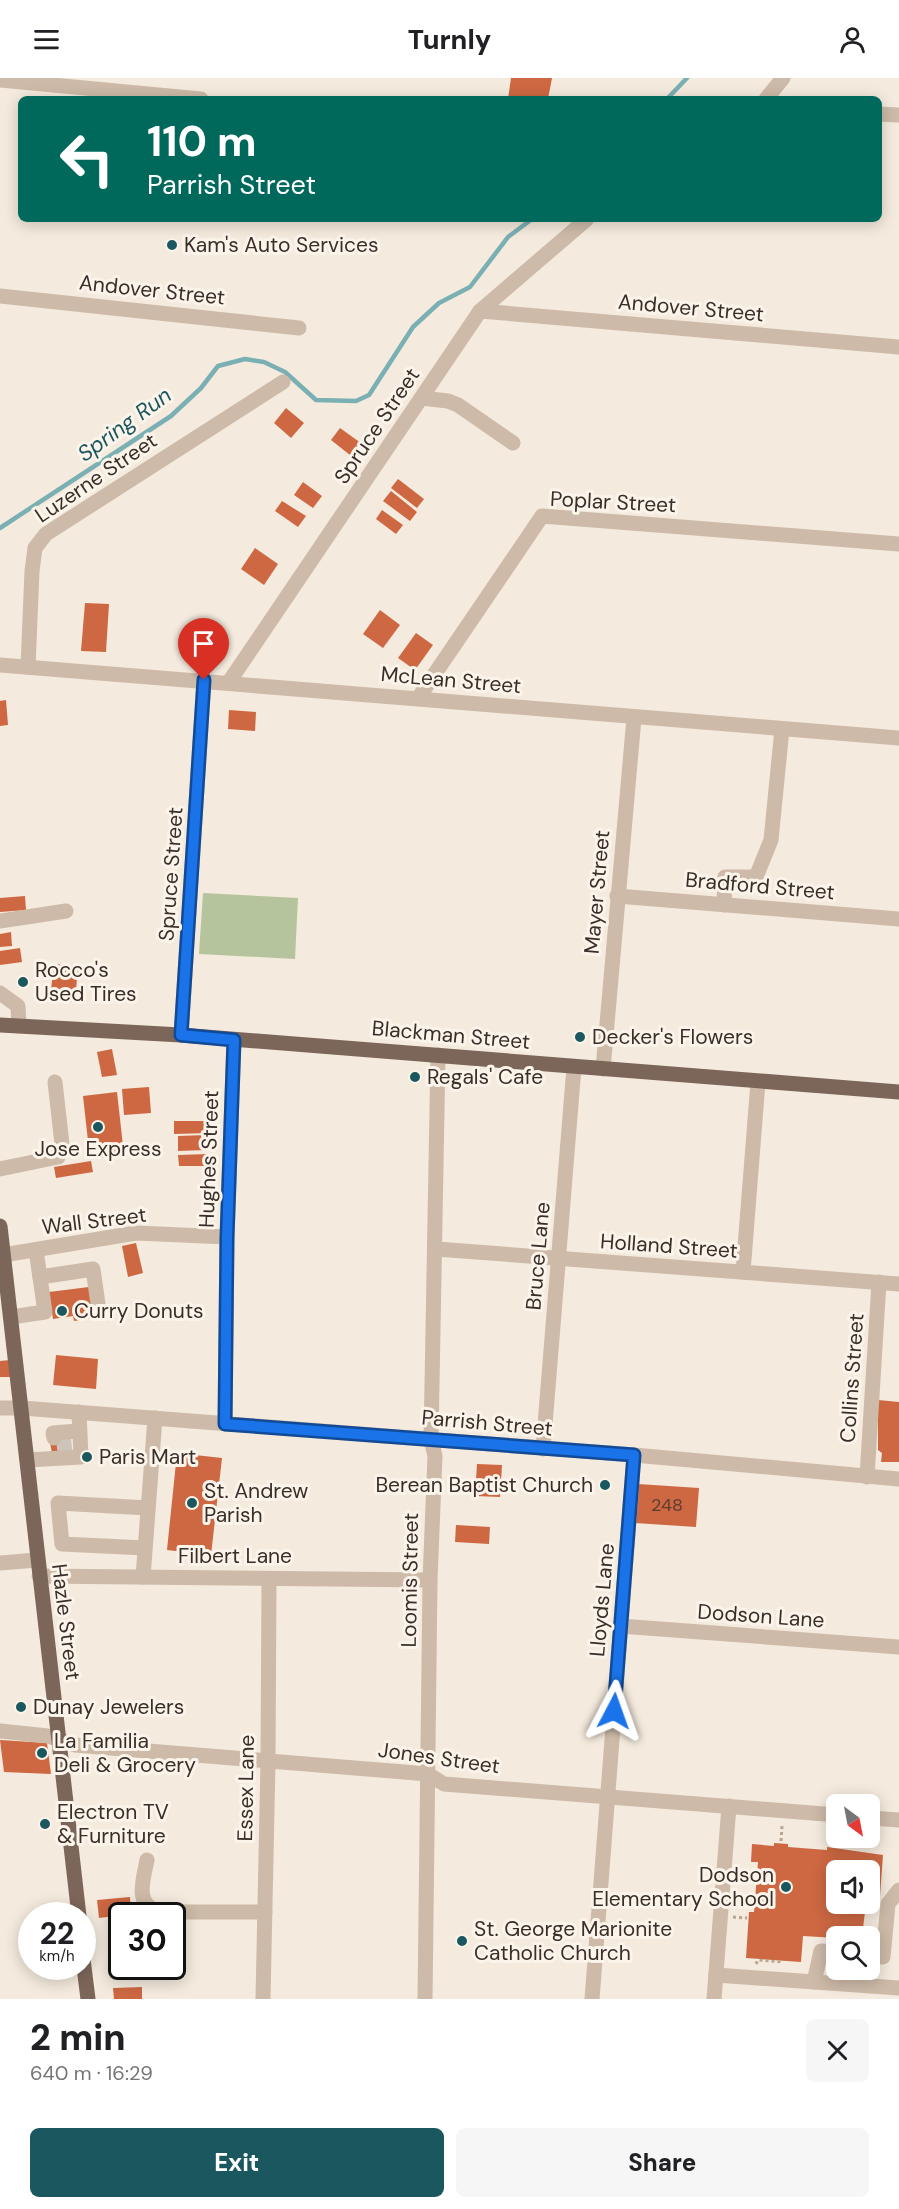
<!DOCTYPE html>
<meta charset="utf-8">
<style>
body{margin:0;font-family:"DM Sans",sans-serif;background:#f6f6f6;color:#202124;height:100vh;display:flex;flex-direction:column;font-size:22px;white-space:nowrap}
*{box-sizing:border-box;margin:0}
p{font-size:20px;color:#757577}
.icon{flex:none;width:33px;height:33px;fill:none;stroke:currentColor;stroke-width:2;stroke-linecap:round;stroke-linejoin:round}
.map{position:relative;height:1921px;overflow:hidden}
.sheet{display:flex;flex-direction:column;background:#fff;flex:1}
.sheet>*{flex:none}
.banner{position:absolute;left:18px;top:18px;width:864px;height:126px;border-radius:9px;box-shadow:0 3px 15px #0003;background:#00695c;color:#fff;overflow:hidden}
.needle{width:39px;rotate:148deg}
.fabs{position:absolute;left:826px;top:1716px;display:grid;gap:12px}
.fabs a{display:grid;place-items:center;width:54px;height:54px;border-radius:9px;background:#fff;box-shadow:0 3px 15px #0003;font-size:30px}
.speed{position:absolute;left:18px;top:1824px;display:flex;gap:12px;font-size:30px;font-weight:700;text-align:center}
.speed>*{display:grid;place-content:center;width:78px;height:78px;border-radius:50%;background:#fff;box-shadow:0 3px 15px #0003;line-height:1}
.speed small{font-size:15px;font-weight:400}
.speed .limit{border:3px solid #111;border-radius:9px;background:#fff;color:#111}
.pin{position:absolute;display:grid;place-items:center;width:51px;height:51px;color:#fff;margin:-62px -26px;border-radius:50% 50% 50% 0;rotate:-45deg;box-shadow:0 0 6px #0007}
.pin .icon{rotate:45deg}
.me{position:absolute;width:66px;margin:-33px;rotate:4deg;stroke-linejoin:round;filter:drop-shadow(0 0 4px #0008)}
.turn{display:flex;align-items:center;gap:21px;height:126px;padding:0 30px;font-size:27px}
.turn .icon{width:78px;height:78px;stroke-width:2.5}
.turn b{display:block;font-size:42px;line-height:51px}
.round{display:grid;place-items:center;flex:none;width:63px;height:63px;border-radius:9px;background:#f6f6f6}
.overview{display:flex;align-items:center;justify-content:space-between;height:102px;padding:0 30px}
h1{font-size:36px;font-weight:800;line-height:45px}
.button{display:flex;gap:12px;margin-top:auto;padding:12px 30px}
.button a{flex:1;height:69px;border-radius:9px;background:#1b575e;color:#fff;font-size:24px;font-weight:800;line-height:69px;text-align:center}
.button a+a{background:#f6f6f6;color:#202124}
header{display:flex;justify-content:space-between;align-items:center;height:78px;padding:0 30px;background:#fff;font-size:27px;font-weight:800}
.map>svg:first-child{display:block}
</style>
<header><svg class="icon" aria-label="menu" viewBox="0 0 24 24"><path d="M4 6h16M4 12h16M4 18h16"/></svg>Turnly<svg class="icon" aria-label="person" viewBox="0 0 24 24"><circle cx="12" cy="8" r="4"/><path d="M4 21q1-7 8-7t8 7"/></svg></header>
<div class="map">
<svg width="899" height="1921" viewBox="0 0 899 1921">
<rect width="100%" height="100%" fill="#f4eadd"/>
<!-- green -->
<path fill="#b5c49c" d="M203 815 298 820 295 881 199 876Z"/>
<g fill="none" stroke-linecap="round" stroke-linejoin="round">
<!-- stream -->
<g stroke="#7aafb3" stroke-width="4.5">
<path d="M667 21 687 0"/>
<path d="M0 450 171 338 201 310 218 288 245 281 264 284 285 294 316 322 356 323 369 317 413 249 439 225 470 209 508 159 532 141"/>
</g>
</g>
<!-- building -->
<g fill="#cd6842">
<path d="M511 0H552L548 21H508Z"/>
<path d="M286 330 304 345 291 360 274 345Z"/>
<path d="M340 350 365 368 355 381 331 362Z"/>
<path d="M398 401 424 421 417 430 391 410Z"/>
<path d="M303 404 322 418 313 430 294 417Z"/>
<path d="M391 413 417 434 410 443 383 423Z"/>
<path d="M282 423 306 438 298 449 275 433Z"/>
<path d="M382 432 403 447 396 456 376 441Z"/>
<path d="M255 470 278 486 264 507 241 491Z"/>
<path d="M85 525 109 526 106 574 81 573Z"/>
<path d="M380 532 400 547 383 570 363 556Z"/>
<path d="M416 555 433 567 415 592 398 580Z"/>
<path d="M6 622 8 647 0 648V623Z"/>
<path d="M229 632 256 634 255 653 228 651Z"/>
<path d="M25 818 26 832 0 834V820Z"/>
<path d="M11 854 12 868 0 869V856Z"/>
<path d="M20 870 22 884 0 887V873Z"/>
<path d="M54 886 78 888 75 924 50 921Z"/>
<path d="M112 971 117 997 102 999 97 974Z"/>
<path d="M149 1009 151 1035 124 1037 122 1011Z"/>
<path d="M117 1014 124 1077 90 1081 83 1018Z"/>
<path d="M174 1043H209V1055L174 1056Z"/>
<path d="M206 1057V1072L178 1073V1058Z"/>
<path d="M209 1076V1088H179L178 1077Z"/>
<path d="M91 1083 93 1094 56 1100 54 1089Z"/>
<path d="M136 1165 143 1195 128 1199 122 1168Z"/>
<path d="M89 1209 94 1240 74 1243 73 1238 53 1241 49 1214Z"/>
<path d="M56 1277 98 1281 96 1311 53 1307Z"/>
<path d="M10 1282 11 1299H0V1283Z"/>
<path d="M878 1322 899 1324V1384H881L882 1375 878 1372Z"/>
<path d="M65 1356 68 1372 52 1375 49 1359Z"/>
<path d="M177 1375 222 1380 211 1477 167 1472Z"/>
<path d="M477 1386 502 1387 500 1419 475 1418Z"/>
<path d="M638 1406 699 1410 696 1449 635 1445Z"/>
<path d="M456 1447 490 1449 489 1466 455 1464Z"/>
<path d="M0 1662 47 1665 51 1696 4 1694Z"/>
<path d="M774 1765 788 1766V1769L827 1772V1769L883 1777 880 1818H870V1792H837V1826H866L862 1858 837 1860 803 1858 801 1884 746 1880 749 1834H754L758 1784H751L752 1766 774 1768Z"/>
<path d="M130 1819 131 1836 99 1840 97 1822Z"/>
<path d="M142 1909V1921H114L113 1910Z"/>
</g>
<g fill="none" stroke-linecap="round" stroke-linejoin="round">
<!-- minor-tunnel -->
<path stroke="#cfc4b9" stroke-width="15" stroke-dasharray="15 8" stroke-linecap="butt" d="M63 1358 65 1374"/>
<!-- path -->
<g stroke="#b9a492" stroke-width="3" stroke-dasharray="3 3" stroke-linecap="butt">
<path d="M781 1763 782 1748"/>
<path d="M834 1768 836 1751"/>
<path d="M733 1839 747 1840"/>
<path d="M756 1886 758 1882 782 1884"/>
</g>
<!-- minor -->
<g stroke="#cdbaa8" stroke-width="15">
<path d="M0 2 201 21"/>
<path d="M766 21 783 0"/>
<path d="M879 36 899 37"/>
<path d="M0 218 299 250"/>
<path d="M480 233 899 269"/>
<path d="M421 320 448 323 458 327 513 365"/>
<path d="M0 587 899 660"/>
<path d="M28 589 32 493 35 470 46 456 283 304"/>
<path d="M229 604 480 233 587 141"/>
<path d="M419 619 542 438 899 466"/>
<path d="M617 818 899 841"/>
<path d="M724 827 725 799H756L771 762 782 651"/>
<path d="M0 843 66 833"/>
<path d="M0 915 18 928 19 948"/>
<path d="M181 957 204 602"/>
<path d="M603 991 634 640"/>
<path d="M0 1091 58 1079 62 1066 55 1004"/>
<path d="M436 1171 899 1206"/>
<path d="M3 1177 136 1155 227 1159"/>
<path d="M743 1194 758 1004"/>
<path d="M40 1199 93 1191 99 1233"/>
<path d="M11 1239 45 1234 36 1172"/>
<path d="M0 1330H22L634 1377 899 1401"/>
<path d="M225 1346 227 1159 234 962"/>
<path d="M54 1360 53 1355 78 1353"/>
<path d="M543 1371 574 989"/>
<path d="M27 1382 81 1379 79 1334"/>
<path d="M867 1399 879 1204"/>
<path d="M145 1470 62 1466 58 1425 148 1430"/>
<path d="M0 1485 37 1482"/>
<path d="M39 1498 430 1502"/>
<path d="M143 1499 155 1340"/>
<path d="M620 1548 899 1569"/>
<path d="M0 1653 48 1658 75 1667 428 1696 444 1706 837 1737"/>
<path d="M870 1740 899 1742"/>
<path d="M147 1782C143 1803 134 1827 159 1834H265"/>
<path d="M870 1877 883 1879 888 1826 899 1812"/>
<path d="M716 1897 899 1910"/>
<path d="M814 1904 821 1873 837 1874"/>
<path d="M263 1921 268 1684 269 1501"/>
<path d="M425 1921 430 1502 435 1378 431 1361 438 977"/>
<path d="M592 1921 634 1377"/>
<path d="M714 1921 729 1728"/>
</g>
<!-- major -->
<g stroke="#7c6659" stroke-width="15">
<path d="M0 947 181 957 899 1014"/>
<path d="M0 1148 79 1838"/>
<path d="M82 1873 88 1921"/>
</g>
</g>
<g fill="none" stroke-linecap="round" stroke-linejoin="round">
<!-- route casing -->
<g stroke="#114b97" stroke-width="15">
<path id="route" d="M204 602 181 957 234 962 227 1159 225 1346 634 1377 614 1633"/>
</g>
<!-- route -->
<use href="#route" stroke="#1a73e8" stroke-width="10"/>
</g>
<!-- markers -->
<g fill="#1b575e" stroke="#fbf4ea" stroke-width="2">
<circle cx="172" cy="167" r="6"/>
<circle cx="23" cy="904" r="6"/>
<circle cx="580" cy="959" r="6"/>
<circle cx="415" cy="999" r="6"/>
<circle cx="98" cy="1049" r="6"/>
<circle cx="62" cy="1233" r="6"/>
<circle cx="87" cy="1379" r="6"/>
<circle cx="605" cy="1407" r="6"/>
<circle cx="192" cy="1425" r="6"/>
<circle cx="21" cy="1629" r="6"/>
<circle cx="42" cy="1675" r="6"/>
<circle cx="45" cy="1746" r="6"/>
<circle cx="786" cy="1809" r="6"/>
<circle cx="462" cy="1863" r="6"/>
</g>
<g text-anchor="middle" stroke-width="6" stroke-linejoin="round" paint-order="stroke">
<!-- number labels -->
<g font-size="18" fill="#5e3c2f">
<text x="667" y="1433">248</text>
</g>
<!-- poi labels -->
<g font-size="21" fill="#392e29" stroke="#fbf4ea" text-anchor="start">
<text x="184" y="174">Kam's Auto Services</text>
<text x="35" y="899">Rocco's<tspan x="35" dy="24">Used Tires</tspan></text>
<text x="592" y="966">Decker's Flowers</text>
<text x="427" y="1006">Regals' Cafe</text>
<text x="98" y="1078" text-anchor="middle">Jose Express</text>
<text x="74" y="1240">Curry Donuts</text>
<text x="99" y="1386">Paris Mart</text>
<text x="593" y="1414" text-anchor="end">Berean Baptist Church</text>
<text x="204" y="1420">St. Andrew<tspan x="204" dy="24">Parish</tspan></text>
<text x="33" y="1636">Dunay Jewelers</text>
<text x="54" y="1670">La Familia<tspan x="54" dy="24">Deli &amp; Grocery</tspan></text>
<text x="57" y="1741">Electron TV<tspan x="57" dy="24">&amp; Furniture</tspan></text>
<text x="774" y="1804" text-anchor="end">Dodson<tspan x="774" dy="24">Elementary School</tspan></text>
<text x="474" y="1858">St. George Marionite<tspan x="474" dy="24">Catholic Church</tspan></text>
</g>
<!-- street labels -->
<g font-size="21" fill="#392e29" stroke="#fbf4ea">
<text transform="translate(152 212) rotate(6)" y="7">Andover Street</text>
<text transform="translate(691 230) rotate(5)" y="7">Andover Street</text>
<text transform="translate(377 348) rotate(-56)" y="7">Spruce Street</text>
<text transform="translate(96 400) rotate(-34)" y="7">Luzerne Street</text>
<text transform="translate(613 424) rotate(3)" y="7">Poplar Street</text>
<text transform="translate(451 602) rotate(5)" y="7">McLean Street</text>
<text transform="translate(171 796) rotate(-86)" y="7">Spruce Street</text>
<text transform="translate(760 808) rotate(5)" y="7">Bradford Street</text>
<text transform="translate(597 814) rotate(-85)" y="7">Mayer Street</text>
<text transform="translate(451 957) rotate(5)" y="7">Blackman Street</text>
<text transform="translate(209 1081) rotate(-88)" y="7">Hughes Street</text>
<text transform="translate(94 1143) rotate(-7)" y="7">Wall Street</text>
<text transform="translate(669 1168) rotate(4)" y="7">Holland Street</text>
<text transform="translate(538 1178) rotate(-85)" y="7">Bruce Lane</text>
<text transform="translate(852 1300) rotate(-86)" y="7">Collins Street</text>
<text transform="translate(487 1345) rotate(5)" y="7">Parrish Street</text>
<text x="235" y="1485">Filbert Lane</text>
<text transform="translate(410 1502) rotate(-89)" y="7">Loomis Street</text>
<text transform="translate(602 1522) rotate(-85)" y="7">Lloyds Lane</text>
<text transform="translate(761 1538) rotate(4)" y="7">Dodson Lane</text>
<text transform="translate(66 1544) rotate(83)" y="7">Hazle Street</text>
<text transform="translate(439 1680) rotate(8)" y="7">Jones Street</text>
<text transform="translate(246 1710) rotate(-89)" y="7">Essex Lane</text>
</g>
<!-- water labels -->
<g font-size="22" font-style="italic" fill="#1b575e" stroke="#fbf4ea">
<text transform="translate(124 346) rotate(-36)" y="8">Spring Run</text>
</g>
</g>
</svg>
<div class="fabs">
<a><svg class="needle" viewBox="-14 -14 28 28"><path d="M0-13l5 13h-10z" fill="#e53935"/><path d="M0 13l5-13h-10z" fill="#757577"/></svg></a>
<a><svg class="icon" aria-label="sound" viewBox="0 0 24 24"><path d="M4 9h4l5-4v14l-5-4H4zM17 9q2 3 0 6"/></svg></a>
<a><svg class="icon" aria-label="search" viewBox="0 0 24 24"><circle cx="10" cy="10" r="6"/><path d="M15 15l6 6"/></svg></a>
</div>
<div class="speed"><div>22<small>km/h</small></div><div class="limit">30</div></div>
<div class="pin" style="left:204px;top:602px;background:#d93025"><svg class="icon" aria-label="arrive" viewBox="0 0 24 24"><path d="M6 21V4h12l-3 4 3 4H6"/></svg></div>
<svg class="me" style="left:614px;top:1633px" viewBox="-20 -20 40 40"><path d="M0-17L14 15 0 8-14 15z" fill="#1a73e8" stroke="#fff" stroke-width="4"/></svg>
<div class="banner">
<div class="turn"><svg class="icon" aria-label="left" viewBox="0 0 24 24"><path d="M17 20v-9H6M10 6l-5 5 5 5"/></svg><div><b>110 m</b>Parrish Street</div></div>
</div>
</div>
<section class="sheet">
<div class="overview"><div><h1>2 min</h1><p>640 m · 16:29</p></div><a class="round"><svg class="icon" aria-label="close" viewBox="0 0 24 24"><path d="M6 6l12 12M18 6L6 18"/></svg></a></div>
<div class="button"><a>Exit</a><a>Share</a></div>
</section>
